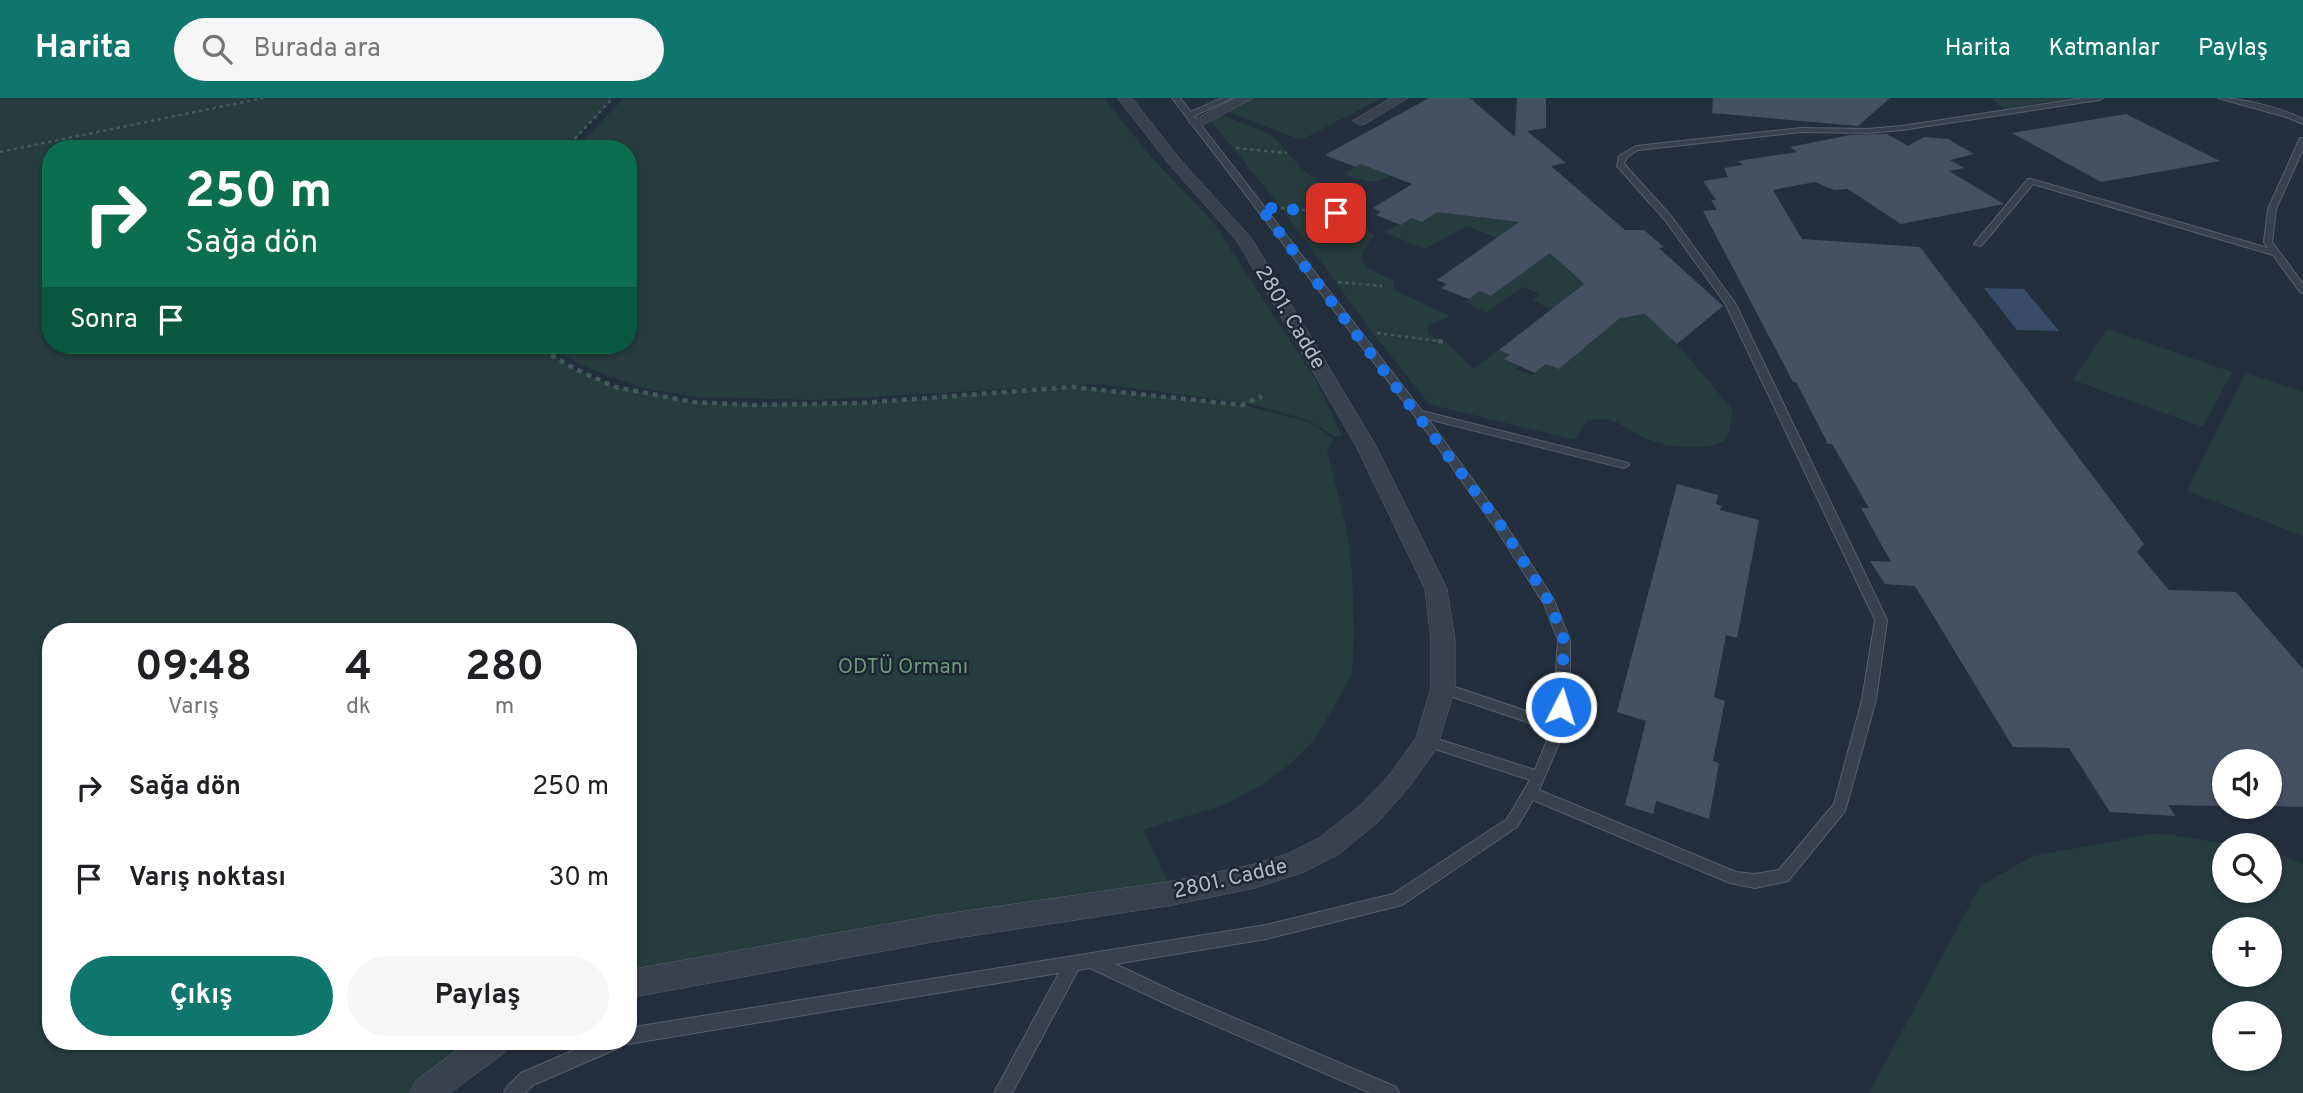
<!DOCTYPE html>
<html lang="tr">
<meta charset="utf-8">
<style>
body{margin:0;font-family:Overpass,sans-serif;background:#f6f6f6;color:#202124;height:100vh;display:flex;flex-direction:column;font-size:26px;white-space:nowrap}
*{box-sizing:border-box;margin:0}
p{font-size:23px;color:#757577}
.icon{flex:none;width:38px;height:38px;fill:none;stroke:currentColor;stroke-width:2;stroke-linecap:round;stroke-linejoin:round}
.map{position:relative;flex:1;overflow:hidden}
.details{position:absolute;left:42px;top:525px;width:595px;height:427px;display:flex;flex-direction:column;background:#fff;border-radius:28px;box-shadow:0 2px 5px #0004}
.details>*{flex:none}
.hud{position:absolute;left:42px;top:42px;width:595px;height:214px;border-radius:28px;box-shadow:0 2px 5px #0004;background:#0b6e4f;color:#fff;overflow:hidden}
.fabs{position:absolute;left:2212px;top:651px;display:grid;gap:14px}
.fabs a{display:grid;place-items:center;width:70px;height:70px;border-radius:50%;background:#fff;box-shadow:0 2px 5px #0004;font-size:35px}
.pin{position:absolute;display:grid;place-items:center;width:60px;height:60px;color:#fff;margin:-30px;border-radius:14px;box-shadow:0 4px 10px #0006}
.me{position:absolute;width:77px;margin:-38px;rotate:5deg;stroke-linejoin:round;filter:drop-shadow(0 0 5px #0008)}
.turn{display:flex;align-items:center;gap:24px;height:147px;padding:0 28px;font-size:32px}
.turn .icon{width:91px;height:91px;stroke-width:2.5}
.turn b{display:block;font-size:49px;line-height:60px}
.then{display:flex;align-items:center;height:66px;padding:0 28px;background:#0003;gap:14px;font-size:26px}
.eta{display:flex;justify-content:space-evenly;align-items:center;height:119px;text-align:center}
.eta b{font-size:42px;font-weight:700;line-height:49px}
.button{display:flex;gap:14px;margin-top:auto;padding:14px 28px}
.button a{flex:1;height:80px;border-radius:42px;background:#0f766e;color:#fff;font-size:28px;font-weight:700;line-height:80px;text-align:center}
.button a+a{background:#f6f6f6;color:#202124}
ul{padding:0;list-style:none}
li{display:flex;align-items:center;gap:21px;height:91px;padding:0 28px}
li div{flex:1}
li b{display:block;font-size:26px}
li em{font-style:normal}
header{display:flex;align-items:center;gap:42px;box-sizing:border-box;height:98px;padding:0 35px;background:#0f766e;color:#fff}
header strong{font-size:33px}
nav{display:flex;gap:38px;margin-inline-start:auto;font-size:24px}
.search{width:490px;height:63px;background:#f6f6f6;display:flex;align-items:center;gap:18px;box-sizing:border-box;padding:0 24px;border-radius:38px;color:#757577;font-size:26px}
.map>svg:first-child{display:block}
</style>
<header>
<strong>Harita</strong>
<div class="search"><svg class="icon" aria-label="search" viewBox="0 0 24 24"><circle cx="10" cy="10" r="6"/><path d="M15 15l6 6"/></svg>Burada ara</div>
<nav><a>Harita</a><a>Katmanlar</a><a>Paylaş</a></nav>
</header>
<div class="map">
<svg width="2303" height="995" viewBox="0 0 2303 995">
<rect width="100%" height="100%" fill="#242f3e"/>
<!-- green -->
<g fill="#263c3f" fill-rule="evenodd">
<path d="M0 0H254L228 6 263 0H613L565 51H51V247H534L577 272 615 289 693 304 751 307 861 305 1072 289 1242 307 1309 324 1334 341 1327 352 1346 428 1352 473 1354 538 1352 577 1315 641 1289 667 1262 687 1224 707 1143 732 1173 795 628 886V534H51V943H496L426 995H0Z"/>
<path d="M624 0H1104L1151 59 1213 124 1317 284 1342 338 1335 339 1308 322 1251 306 1100 286 814 302 699 299 654 292 617 281 586 269 545 247H628V51H575Z"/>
<path d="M1246 0H1382L1301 42 1223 12Z"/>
<path d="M1992 0H2072L2003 11Z"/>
<path d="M1216 15 1272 37 1302 71 1324 87 1338 108 1337 115 1363 127 1374 137 1363 153 1361 162 1371 172 1394 183V192L1450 218 1428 227V236L1446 244 1473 271 1499 252 1510 257 1505 262 1519 268 1516 271 1531 278 1546 266 1559 271 1601 236 1614 220 1645 216 1677 246 1733 312 1729 335 1723 344C1698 354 1662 350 1637 336 1616 324 1614 319 1587 322L1575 342 1429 306 1373 235 1282 111 1208 19Z"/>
<path d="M1409 47 1411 66C1380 83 1378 89 1344 76L1361 66 1371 70Z"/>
<path d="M1462 98 1467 118 1518 124 1497 140 1467 128 1425 151 1384 134 1411 120 1422 124Z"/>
<path d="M1541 145 1584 187 1551 212 1533 202 1540 196 1522 189 1486 215 1465 204 1480 193 1491 198 1532 168Z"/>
<path d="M2107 231 2232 274 2203 329 2073 282Z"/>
<path d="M2246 275 2303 294V438L2187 393Z"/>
<path d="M2158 735 2234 747H2224V793H2270V753L2303 766V995H1869L1980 788 2033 758ZM2270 831V877H2224V831ZM2224 915H2270V961H2224Z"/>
</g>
<!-- water -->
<path fill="#394c67" d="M1984 190 2024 191 2059 233 2017 232Z"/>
<!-- building -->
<g fill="#455162">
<path d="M1429 0H1470L1515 39 1517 0H1546V30L1527 33 1566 65 1551 68 1625 132H1644L1664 149 1659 150 1723 208 1677 246 1645 216 1620 220 1559 271 1546 266 1535 275 1504 261 1510 257 1499 252 1584 186 1550 155 1491 198 1480 193 1469 201 1441 190 1447 186 1437 182 1519 124 1437 114 1422 124 1411 120 1401 127 1376 117 1381 114 1373 110 1412 86 1361 66 1356 69 1325 57Z"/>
<path d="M1713 0H1890L1858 28 1712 15Z"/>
<path d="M2126 16 2220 63 2101 84 2012 35Z"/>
<path d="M1887 36 1908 48 1924 39 1948 41 1974 56 1950 62 1964 70 1949 73 2004 106 1901 126 1848 91 1834 92 1815 84 1773 92 1802 141 1920 149 2144 446 2137 454 2169 492 2236 494 2303 571V709L2270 708V663H2224V708L2168 707 2175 718 2110 714 2069 650 2013 649 1915 488 1885 486 1870 463 1891 464 1861 410H1869L1832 346H1828L1796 284H1793L1703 113 1717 112 1711 102H1716L1703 83 1728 79 1724 70 1743 67 1738 63 1797 54 1790 49 1850 37Z"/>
<path d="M1677 386 1718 397 1716 406 1722 408 1720 412 1759 422 1737 540 1726 537 1714 599 1725 603 1713 663 1719 665 1709 721 1656 703 1653 716 1625 707 1646 623 1617 614Z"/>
</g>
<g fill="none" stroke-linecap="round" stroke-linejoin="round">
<!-- lane casing -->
<g stroke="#565f6c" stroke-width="2">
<g id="lane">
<path d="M1172 0H1180L1191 14 1222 0H1232L1194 18 1422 313 1628 365 1629 367 1624 370 1428 321 1505 426 1554 502 1570 542V569L1566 629 1539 692 1736 774 1755 776 1779 772 1834 706 1862 602 1875 522 1725 205 1665 122 1617 68 1619 58 1636 48 1801 30 1867 31 1902 28 2084 0H2103L2099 2 1902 32 1867 35 1801 34 1638 52 1627 59 1624 66 1671 118 1735 205 1887 522 1876 602 1845 713 1788 783 1755 790 1730 785 1533 702 1517 729 1402 807 1266 841 1115 866 1185 899 1396 989 1399 995H1370L1173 909 1090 870 1078 872 1012 995H994L1059 875 628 946 623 944 621 949 533 987 525 995H504L507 989 521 975 595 943H628V930L1266 827 1393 796 1507 721 1530 682 1423 647 1421 643 1423 639 1428 638 1535 672 1551 632 1438 594 1436 590 1438 586 1443 585 1553 622 1558 542 1544 506 1497 432 1427 334Z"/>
<path d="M2218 0C2243 0 2281 10 2303 21V26L2286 19Z"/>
<path d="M2300 40H2303V51L2276 111 2272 144 2303 186V195L2300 194 2273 157 2033 86 1981 148 1974 146 2028 81H2031L2268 150 2264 144 2268 111Z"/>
</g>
</g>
<!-- street casing -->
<g stroke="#565f6c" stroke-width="1">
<g id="street">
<path d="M1118 0H1132L1179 60 1252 141 1376 348 1447 491 1455 542V590L1437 650 1409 689 1379 723 1339 756 1304 774 1255 790 1173 807 938 843 628 900V872L938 817 1173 783 1255 766 1287 756 1319 740 1361 707 1391 675 1416 640 1431 590V542L1425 491 1356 348 1237 143 1169 66Z"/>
<path d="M1235 0H1253L1201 28 1196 29 1189 25Z"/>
<path d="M1391 0H1408L1365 26 1360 27 1353 23Z"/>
<path d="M469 943H511L507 953 450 995H410L415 984Z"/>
</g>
</g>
<!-- path-far1 -->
<g stroke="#44595c" stroke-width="2.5" stroke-dasharray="3.5 3.5" stroke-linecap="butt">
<path d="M1236 50 1287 55"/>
<path d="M565 51 613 0"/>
<path d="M0 54 263 0"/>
<path d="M1281 110 1336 115"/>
<path d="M1338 184 1382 188"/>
<path d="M1377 235 1446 244"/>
</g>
<!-- path -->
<g stroke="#44595c" stroke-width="4.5" stroke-dasharray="5 5" stroke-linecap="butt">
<path d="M1438 243 1446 244"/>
<path d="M534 247 577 272 615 289 693 304 751 307 861 305 1072 289 1242 307 1262 298"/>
</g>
<!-- lane -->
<use href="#lane" fill="#38414e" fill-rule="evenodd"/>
<!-- street -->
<use href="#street" fill="#38414e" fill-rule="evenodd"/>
</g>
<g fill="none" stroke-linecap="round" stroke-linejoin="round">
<!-- route -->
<path stroke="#1a73e8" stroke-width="12" stroke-dasharray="0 21.6" d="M1336 115 1260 109 1502 429 1550 505 1564 542 1561 609"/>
</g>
<g text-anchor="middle" stroke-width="5" stroke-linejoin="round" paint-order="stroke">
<!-- street labels -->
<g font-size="21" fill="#b4bcc9" stroke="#1d2633">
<text transform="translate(1291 219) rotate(59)" y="7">2801. Cadde</text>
<text transform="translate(1230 780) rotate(-13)" y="7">2801. Cadde</text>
</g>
<!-- park labels -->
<g font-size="21" fill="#6b9a76" stroke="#1d2633">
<text x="903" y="575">ODTÜ Ormanı</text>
</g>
</g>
</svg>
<div class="fabs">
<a><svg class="icon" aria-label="sound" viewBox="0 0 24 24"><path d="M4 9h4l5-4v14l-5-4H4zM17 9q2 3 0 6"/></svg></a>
<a><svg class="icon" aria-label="search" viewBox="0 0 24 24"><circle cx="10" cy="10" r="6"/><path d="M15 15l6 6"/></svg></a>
<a>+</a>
<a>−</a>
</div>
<div class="pin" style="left:1336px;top:115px;background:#d93025"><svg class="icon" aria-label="arrive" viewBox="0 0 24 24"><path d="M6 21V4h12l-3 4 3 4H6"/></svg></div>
<svg class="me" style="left:1561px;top:609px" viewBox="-20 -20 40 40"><circle r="17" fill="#1a73e8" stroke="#fff" stroke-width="3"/><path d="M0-11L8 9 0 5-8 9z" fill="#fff"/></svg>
<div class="hud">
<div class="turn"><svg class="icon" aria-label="right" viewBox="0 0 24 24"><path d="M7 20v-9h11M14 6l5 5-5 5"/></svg><div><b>250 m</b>Sağa dön</div></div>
<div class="then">Sonra<svg class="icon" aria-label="arrive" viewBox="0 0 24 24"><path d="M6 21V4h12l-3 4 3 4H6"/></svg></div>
</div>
<section class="details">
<div class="eta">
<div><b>09:48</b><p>Varış</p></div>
<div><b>4</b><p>dk</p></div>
<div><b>280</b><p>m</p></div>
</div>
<ul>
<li><svg class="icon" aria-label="right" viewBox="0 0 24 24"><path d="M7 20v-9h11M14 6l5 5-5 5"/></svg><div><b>Sağa dön</b></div><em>250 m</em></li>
<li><svg class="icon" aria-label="arrive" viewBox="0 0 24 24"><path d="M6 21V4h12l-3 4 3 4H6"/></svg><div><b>Varış noktası</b></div><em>30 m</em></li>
</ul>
<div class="button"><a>Çıkış</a><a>Paylaş</a></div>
</section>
</div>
